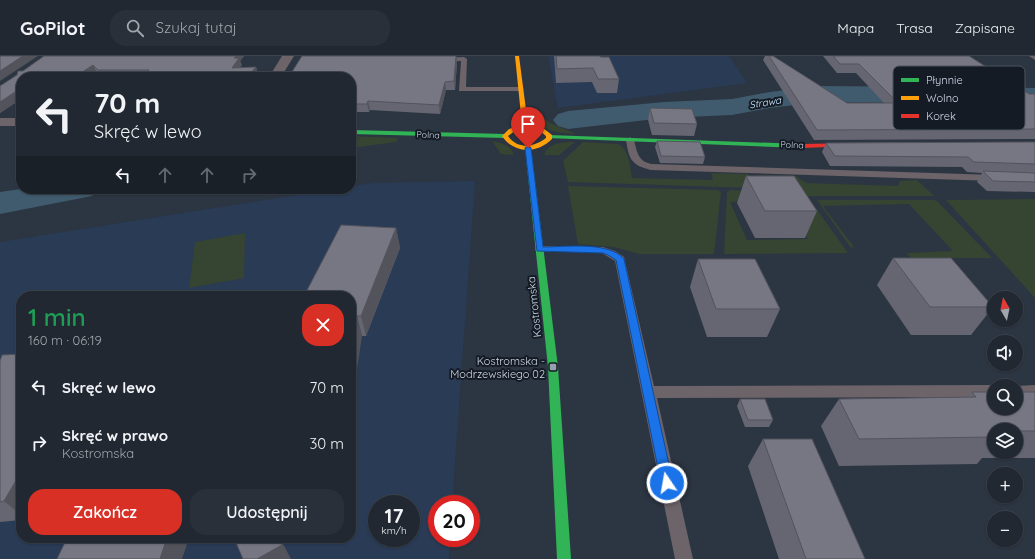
<!DOCTYPE html>
<html lang="pl">
<meta charset="utf-8">
<style>
body{margin:0;font-family:Quicksand,sans-serif;background:#29303a;color:#f1f3f6;height:100vh;display:flex;flex-direction:column;font-size:15px;white-space:nowrap}
*{box-sizing:border-box;margin:0}
p{font-size:13px;color:#a2a6ac}
.icon{flex:none;width:22px;height:22px;fill:none;stroke:currentColor;stroke-width:2;stroke-linecap:round;stroke-linejoin:round}
.map{position:relative;flex:1;overflow:hidden}
.drawer{position:absolute;left:16px;top:235px;width:340px;height:252px;display:flex;flex-direction:column;background:#212832;border-radius:16px;box-shadow:0 1px 3px #0004,0 0 0 1px #3e444d}
.drawer>*{flex:none}
.hud{position:absolute;left:16px;top:16px;width:340px;height:122px;border-radius:16px;box-shadow:0 1px 3px #0004,0 0 0 1px #3e444d;background:#212832;color:#f1f3f6;overflow:hidden}
.needle{width:26px;rotate:351deg}
.controls{position:absolute;left:987px;top:235px;display:grid;gap:8px}
.controls a{display:grid;place-items:center;width:36px;height:36px;border-radius:50%;background:#212832;box-shadow:0 1px 3px #0004,0 0 0 1px #3e444d;font-size:20px}
.speed{position:absolute;left:368px;top:439px;display:flex;gap:8px;font-size:20px;font-weight:700;text-align:center}
.speed>*{display:grid;place-content:center;width:52px;height:52px;border-radius:50%;background:#212832;box-shadow:0 1px 3px #0004,0 0 0 1px #3e444d;line-height:1}
.speed small{font-size:10px;font-weight:400}
.speed .limit{border:6px solid #d22;background:#fff;color:#111}
.pin{position:absolute;display:grid;place-items:center;width:34px;height:34px;color:#fff;margin:-41px -17px;border-radius:50% 50% 50% 0;rotate:-45deg;box-shadow:0 0 4px #0007}
.pin .icon{rotate:45deg}
.me{position:absolute;width:44px;margin:-22px;rotate:348deg;stroke-linejoin:round;filter:drop-shadow(0 0 3px #0008)}
.turn{display:flex;align-items:center;gap:14px;height:84px;padding:0 12px;font-size:18px}
.turn .icon{width:52px;height:52px;stroke-width:2.5}
.turn b{display:block;font-size:28px;line-height:34px}
.lanes{display:flex;align-items:center;height:38px;padding:0 12px;background:#0003;justify-content:center;gap:20px;direction:ltr}
.lanes .off{opacity:.35}
.round{display:grid;place-items:center;flex:none;width:42px;height:42px;border-radius:16px;background:#29303a}
.summary{display:flex;align-items:center;justify-content:space-between;height:68px;padding:0 12px}
h1{font-size:24px;font-weight:600;line-height:30px;color:#1e9e55}
.cta{display:flex;gap:8px;margin-top:auto;padding:8px 12px}
.cta a{flex:1;height:46px;border-radius:16px;background:#d93025;color:#fff;font-size:16px;font-weight:600;line-height:46px;text-align:center}
.cta a+a{background:#29303a;color:#f1f3f6}
ul{padding:0;list-style:none}
li{display:flex;align-items:center;gap:12px;height:56px;padding:0 12px}
li div{flex:1}
li b{display:block;font-size:15px}
li em{font-style:normal}
header{display:flex;align-items:center;gap:24px;box-sizing:border-box;height:56px;padding:0 20px;background:#212832;border-bottom:1px solid #3e444d}
header strong{font-size:19px}
nav{display:flex;gap:22px;margin-inline-start:auto;font-size:14px}
.search{width:280px;height:36px;background:#29303a;display:flex;align-items:center;gap:10px;box-sizing:border-box;padding:0 14px;border-radius:16px;color:#a2a6ac;font-size:15px}
.map>svg:first-child{display:block}
</style>
<header>
<strong>GoPilot</strong>
<div class="search"><svg class="icon" aria-label="search" viewBox="0 0 24 24"><circle cx="10" cy="10" r="6"/><path d="M15 15l6 6"/></svg>Szukaj tutaj</div>
<nav><a>Mapa</a><a>Trasa</a><a>Zapisane</a></nav>
</header>
<div class="map">
<svg width="1035" height="503" viewBox="0 0 1035 503">
<rect width="100%" height="100%" fill="#2c3542"/>
<!-- built -->
<g fill="#293b55" fill-rule="evenodd">
<path d="M548 0H729L747 27 558 52Z"/>
<path d="M475 125 452 448H437V482H450L449 503H0V186L335 133H351V130L374 127ZM21 240H351V482H21ZM377 448H411V482H377Z"/>
</g>
<!-- green -->
<g fill="#364432">
<path d="M537 61H543L550 67 574 77V78C561 77 540 76 537 61Z"/>
<path d="M351 80 398 82 396 86 351 92Z"/>
<path d="M492 85C501 87 511 89 514 99L501 98Z"/>
<path d="M575 86 559 99H544C548 86 564 86 575 86Z"/>
<path d="M583 86 618 88C629 93 630 110 632 122L713 124 711 117 748 118 756 130 755 132 568 126 563 105Z"/>
<path d="M756 119 796 120 806 127 898 130 900 125 917 124 934 140H773L766 137Z"/>
<path d="M568 130 718 134 721 136 714 198H640L614 191 578 188Z"/>
<path d="M730 134 755 135 750 145 730 146 747 184 808 183 784 146 770 144H810L848 197 724 198 727 136Z"/>
<path d="M1035 143V242L946 144Z"/>
<path d="M817 144H934L938 146 992 202H911L907 197 953 195 909 148 823 150 854 191 851 192Z"/>
<path d="M245 177 244 222 189 232 195 186Z"/>
</g>
<g fill="none" stroke-linecap="round" stroke-linejoin="round">
<!-- river -->
<g fill="#405b6d" fill-rule="evenodd">
<path d="M819 30 1035 32V48L819 46 770 52 732 59 664 62 568 73 558 70 553 64 558 58 568 55 664 46 732 43 770 36Z"/>
<path d="M21 133H97L92 140 0 158V136Z"/>
</g>
<!-- lane -->
<g fill="#6d6469" fill-rule="evenodd">
<path d="M1029 0H1035V4Z"/>
<path d="M464 1 467 3 466 31H520L524 33 520 35H459L461 5 442 6 439 4 442 2Z"/>
<path d="M96 18 98 19 100 21H92Z"/>
<path d="M630 81 634 84C637 96 638 105 651 108L995 119 1000 122 995 125 651 114C631 109 629 103 626 84Z"/>
<path d="M540 190 603 191 615 195 624 201 654 330 994 329 996 330H994V341L657 342 693 503H675L615 205 602 197 536 195 535 193Z"/>
<path d="M1035 329V341H1016V330H1014Z"/>
</g>
<!-- street -->
<g fill="#6d6469" fill-rule="evenodd">
<path d="M282 0H294L281 21H269Z"/>
<rect x="0" y="62" width="21" height="8"/>
</g>
<!-- fast -->
<g fill="#30b455" fill-rule="evenodd">
<path d="M351 74 505 78 508 80 505 82 351 78Z"/>
<path d="M549 79 802 88 805 90 802 92 547 82 546 81Z"/>
<path d="M528 90 531 92 558 311 571 503H557L548 311 525 92Z"/>
</g>
<!-- slow -->
<path fill="#ff9f0a" fill-rule="evenodd" d="M515 0H519L528 69 543 72 552 79V83C537 98 514 98 502 80L509 73 522 69ZM525 72 539 74 546 80V82C534 91 518 94 508 80L516 74Z"/>
<!-- jam -->
<path fill="#e5322d" fill-rule="evenodd" d="M854 87 856 88V90L802 92 799 90 802 88Z"/>
</g>
<!-- wall -->
<g fill="#656671" fill-rule="evenodd">
<path d="M44 0H244L240 5 242 9 240 11H256L258 18 256 21H101L97 17 90 21H21V43L0 57V30L17 19Z"/>
<path d="M456 0 457 7 455 34H446L440 58 370 54 369 56H351V21H291L290 19Z"/>
<path d="M554 0H600L619 23 617 37H597L592 26 556 27Z"/>
<path d="M765 0H773L847 47H884L856 17H837L823 0H969L1029 38H1035V83L814 84 763 4Z"/>
<path d="M650 52 697 68 694 80 652 79 648 64Z"/>
<path d="M657 85 705 101 703 108 660 107 655 91Z"/>
<path d="M1035 86V136L987 135 977 126 982 117 967 116 962 111 830 110 822 96 826 87Z"/>
<path d="M746 120 817 155 805 182H755L737 147Z"/>
<path d="M396 172 400 192 366 280H362L351 240Z"/>
<path d="M893 202 993 251 971 279H911L877 229Z"/>
<path d="M698 203 780 253 767 281H707L690 231Z"/>
<path d="M21 298V464L0 466V305Z"/>
<path d="M972 336H1035V402H982L977 408 839 410 821 370 839 343 967 341ZM994 374H1016V396H994Z"/>
<path d="M740 343 773 364 769 371H745L737 350Z"/>
<path d="M763 383 865 503H779L748 410Z"/>
</g>
<!-- shaded-wall -->
<g fill="#53535c">
<path d="M23 0H38L0 25V15Z"/>
<path d="M236 0H244L240 5 242 9 234 19 232 12 234 2Z"/>
<path d="M456 0 457 7 455 34 454 25Z"/>
<path d="M93 9 97 17 90 21H75Z"/>
<path d="M256 11 258 18 256 21H247Z"/>
<path d="M445 26 446 34 440 58 439 49Z"/>
<path d="M21 32V43L0 57V46Z"/>
<path d="M368 45 370 54 369 56 367 48Z"/>
<path d="M396 172 400 192 366 280 361 260Z"/>
<path d="M357 260 362 280 351 353V293Z"/>
<path d="M21 416V459L4 445Z"/>
<path d="M167 482H189L182 503H160Z"/>
<path d="M278 482H280L291 503H257Z"/>
</g>
<!-- building -->
<g fill="#767783" stroke="#53535c">
<path d="M0 0H23L0 15Z"/>
<path d="M44 0H236L234 2H239L232 12 256 11 247 21H180L183 18 144 17 149 14H98L93 9 75 21H21V32L0 46V30L17 19 18 15H23Z"/>
<path d="M302 0H456L454 25 445 26 439 49 368 45 367 48H351V21H301L303 19H290Z"/>
<path d="M556 0H600V1H609L619 23H598L593 12 557 13Z"/>
<path d="M769 0H773L847 47H898L859 8H840L833 0H969L1029 38H1035V73L817 74Z"/>
<path d="M650 52 692 53 697 68 654 67Z"/>
<path d="M657 85 700 86 705 101 661 100Z"/>
<path d="M1035 86V108L974 106 968 101 835 100 826 87Z"/>
<path d="M983 115 1035 117V126L993 125Z"/>
<path d="M746 120H794L817 155H765Z"/>
<path d="M341 169 396 172 361 260H357L351 293V240H304Z"/>
<path d="M893 202H951L993 251H930Z"/>
<path d="M698 203H755L780 253H716Z"/>
<path d="M21 298V416L4 445 0 446V305L2 299Z"/>
<path d="M972 336H994V352H1016V336H1035V375H1016V374H994V381L859 383 839 343 976 341Z"/>
<path d="M740 343H765L773 364H748Z"/>
<path d="M763 383H812L865 503H806Z"/>
<path d="M67 482H167L160 503H57Z"/>
<path d="M234 482H278L282 489 257 503H243Z"/>
</g>
<!-- route -->
<path fill="#1a73e8" stroke="#114b97" d="M528 90 531 92 543 191C565 191 609 185 624 203L673 427 672 431 667 432 663 431 661 427 616 204 608 199 603 197 537 195 525 92Z"/>
<!-- markers -->
<rect fill="#96a0ad" stroke="#141b25" stroke-width="1.5" x="549" y="307" width="8" height="8" rx="2"/>
<g text-anchor="middle" stroke-width="4" stroke-linejoin="round" paint-order="stroke">
<!-- far-street labels -->
<g font-size="9" fill="#cfd9e7" stroke="#141b25">
<text transform="translate(428 79) rotate(2)" y="3">Polna</text>
<text transform="translate(792 89) rotate(2)" y="3">Polna</text>
</g>
<!-- far-water labels -->
<g font-size="10" font-style="italic" fill="#c8e8fe" stroke="#141b25">
<text transform="translate(765 46) rotate(-9)" y="4">Strawa</text>
</g>
<!-- street labels -->
<g font-size="11" fill="#cfd9e7" stroke="#141b25">
<text transform="translate(534 251) rotate(-96)" y="4">Kostromska</text>
</g>
<!-- poi labels -->
<g font-size="11" fill="#cfd9e7" stroke="#141b25" text-anchor="end">
<text x="545" y="309">Kostromska -<tspan x="545" dy="13">Modrzewskiego 02</tspan></text>
</g>
</g>
<!-- legend -->
<rect x="893" y="10" width="132" height="64" rx="6" fill="#141b25" stroke="#4c545f" stroke-width="1"/>
<rect x="901" y="22" width="18" height="4" fill="#30b455"/>
<rect x="901" y="40" width="18" height="4" fill="#ff9f0a"/>
<rect x="901" y="58" width="18" height="4" fill="#e5322d"/>
<g font-size="11" fill="#cfd9e7">
<text x="926" y="28">Płynnie</text>
<text x="926" y="46">Wolno</text>
<text x="926" y="64">Korek</text>
</g>
</svg>
<div class="controls">
<a><svg class="needle" viewBox="-14 -14 28 28"><path d="M0-13l5 13h-10z" fill="#e53935"/><path d="M0 13l5-13h-10z" fill="#a2a6ac"/></svg></a>
<a><svg class="icon" aria-label="sound" viewBox="0 0 24 24"><path d="M4 9h4l5-4v14l-5-4H4zM17 9q2 3 0 6"/></svg></a>
<a><svg class="icon" aria-label="search" viewBox="0 0 24 24"><circle cx="10" cy="10" r="6"/><path d="M15 15l6 6"/></svg></a>
<a><svg class="icon" aria-label="layers" viewBox="0 0 24 24"><path d="M12 4l9 5-9 5-9-5zM3 14l9 5 9-5"/></svg></a>
<a>+</a>
<a>−</a>
</div>
<div class="speed"><div>17<small>km/h</small></div><div class="limit">20</div></div>
<div class="pin" style="left:528px;top:92px;background:#d93025"><svg class="icon" aria-label="arrive" viewBox="0 0 24 24"><path d="M6 21V4h12l-3 4 3 4H6"/></svg></div>
<svg class="me" style="left:667px;top:427px" viewBox="-20 -20 40 40"><circle r="17" fill="#1a73e8" stroke="#fff" stroke-width="3"/><path d="M0-11L8 9 0 5-8 9z" fill="#fff"/></svg>
<div class="hud">
<div class="turn"><svg class="icon" aria-label="left" viewBox="0 0 24 24"><path d="M17 20v-9H6M10 6l-5 5 5 5"/></svg><div><b>70 m</b>Skręć w lewo</div></div>
<div class="lanes"><svg class="icon" aria-label="left" viewBox="0 0 24 24"><path d="M17 20v-9H6M10 6l-5 5 5 5"/></svg><svg class="icon off" aria-label="ahead" viewBox="0 0 24 24"><path d="M12 20V5M6 11l6-6 6 6"/></svg><svg class="icon off" aria-label="ahead" viewBox="0 0 24 24"><path d="M12 20V5M6 11l6-6 6 6"/></svg><svg class="icon off" aria-label="right" viewBox="0 0 24 24"><path d="M7 20v-9h11M14 6l5 5-5 5"/></svg></div>
</div>
<section class="drawer">
<div class="summary"><div><h1>1 min</h1><p>160 m · 06:19</p></div><a class="round" style="background:#d93025;color:#fff"><svg class="icon" aria-label="close" viewBox="0 0 24 24"><path d="M6 6l12 12M18 6L6 18"/></svg></a></div>
<ul>
<li><svg class="icon" aria-label="left" viewBox="0 0 24 24"><path d="M17 20v-9H6M10 6l-5 5 5 5"/></svg><div><b>Skręć w lewo</b></div><em>70 m</em></li>
<li><svg class="icon" aria-label="right" viewBox="0 0 24 24"><path d="M7 20v-9h11M14 6l5 5-5 5"/></svg><div><b>Skręć w prawo</b><p>Kostromska</p></div><em>30 m</em></li>
</ul>
<div class="cta"><a>Zakończ</a><a>Udostępnij</a></div>
</section>
</div>
